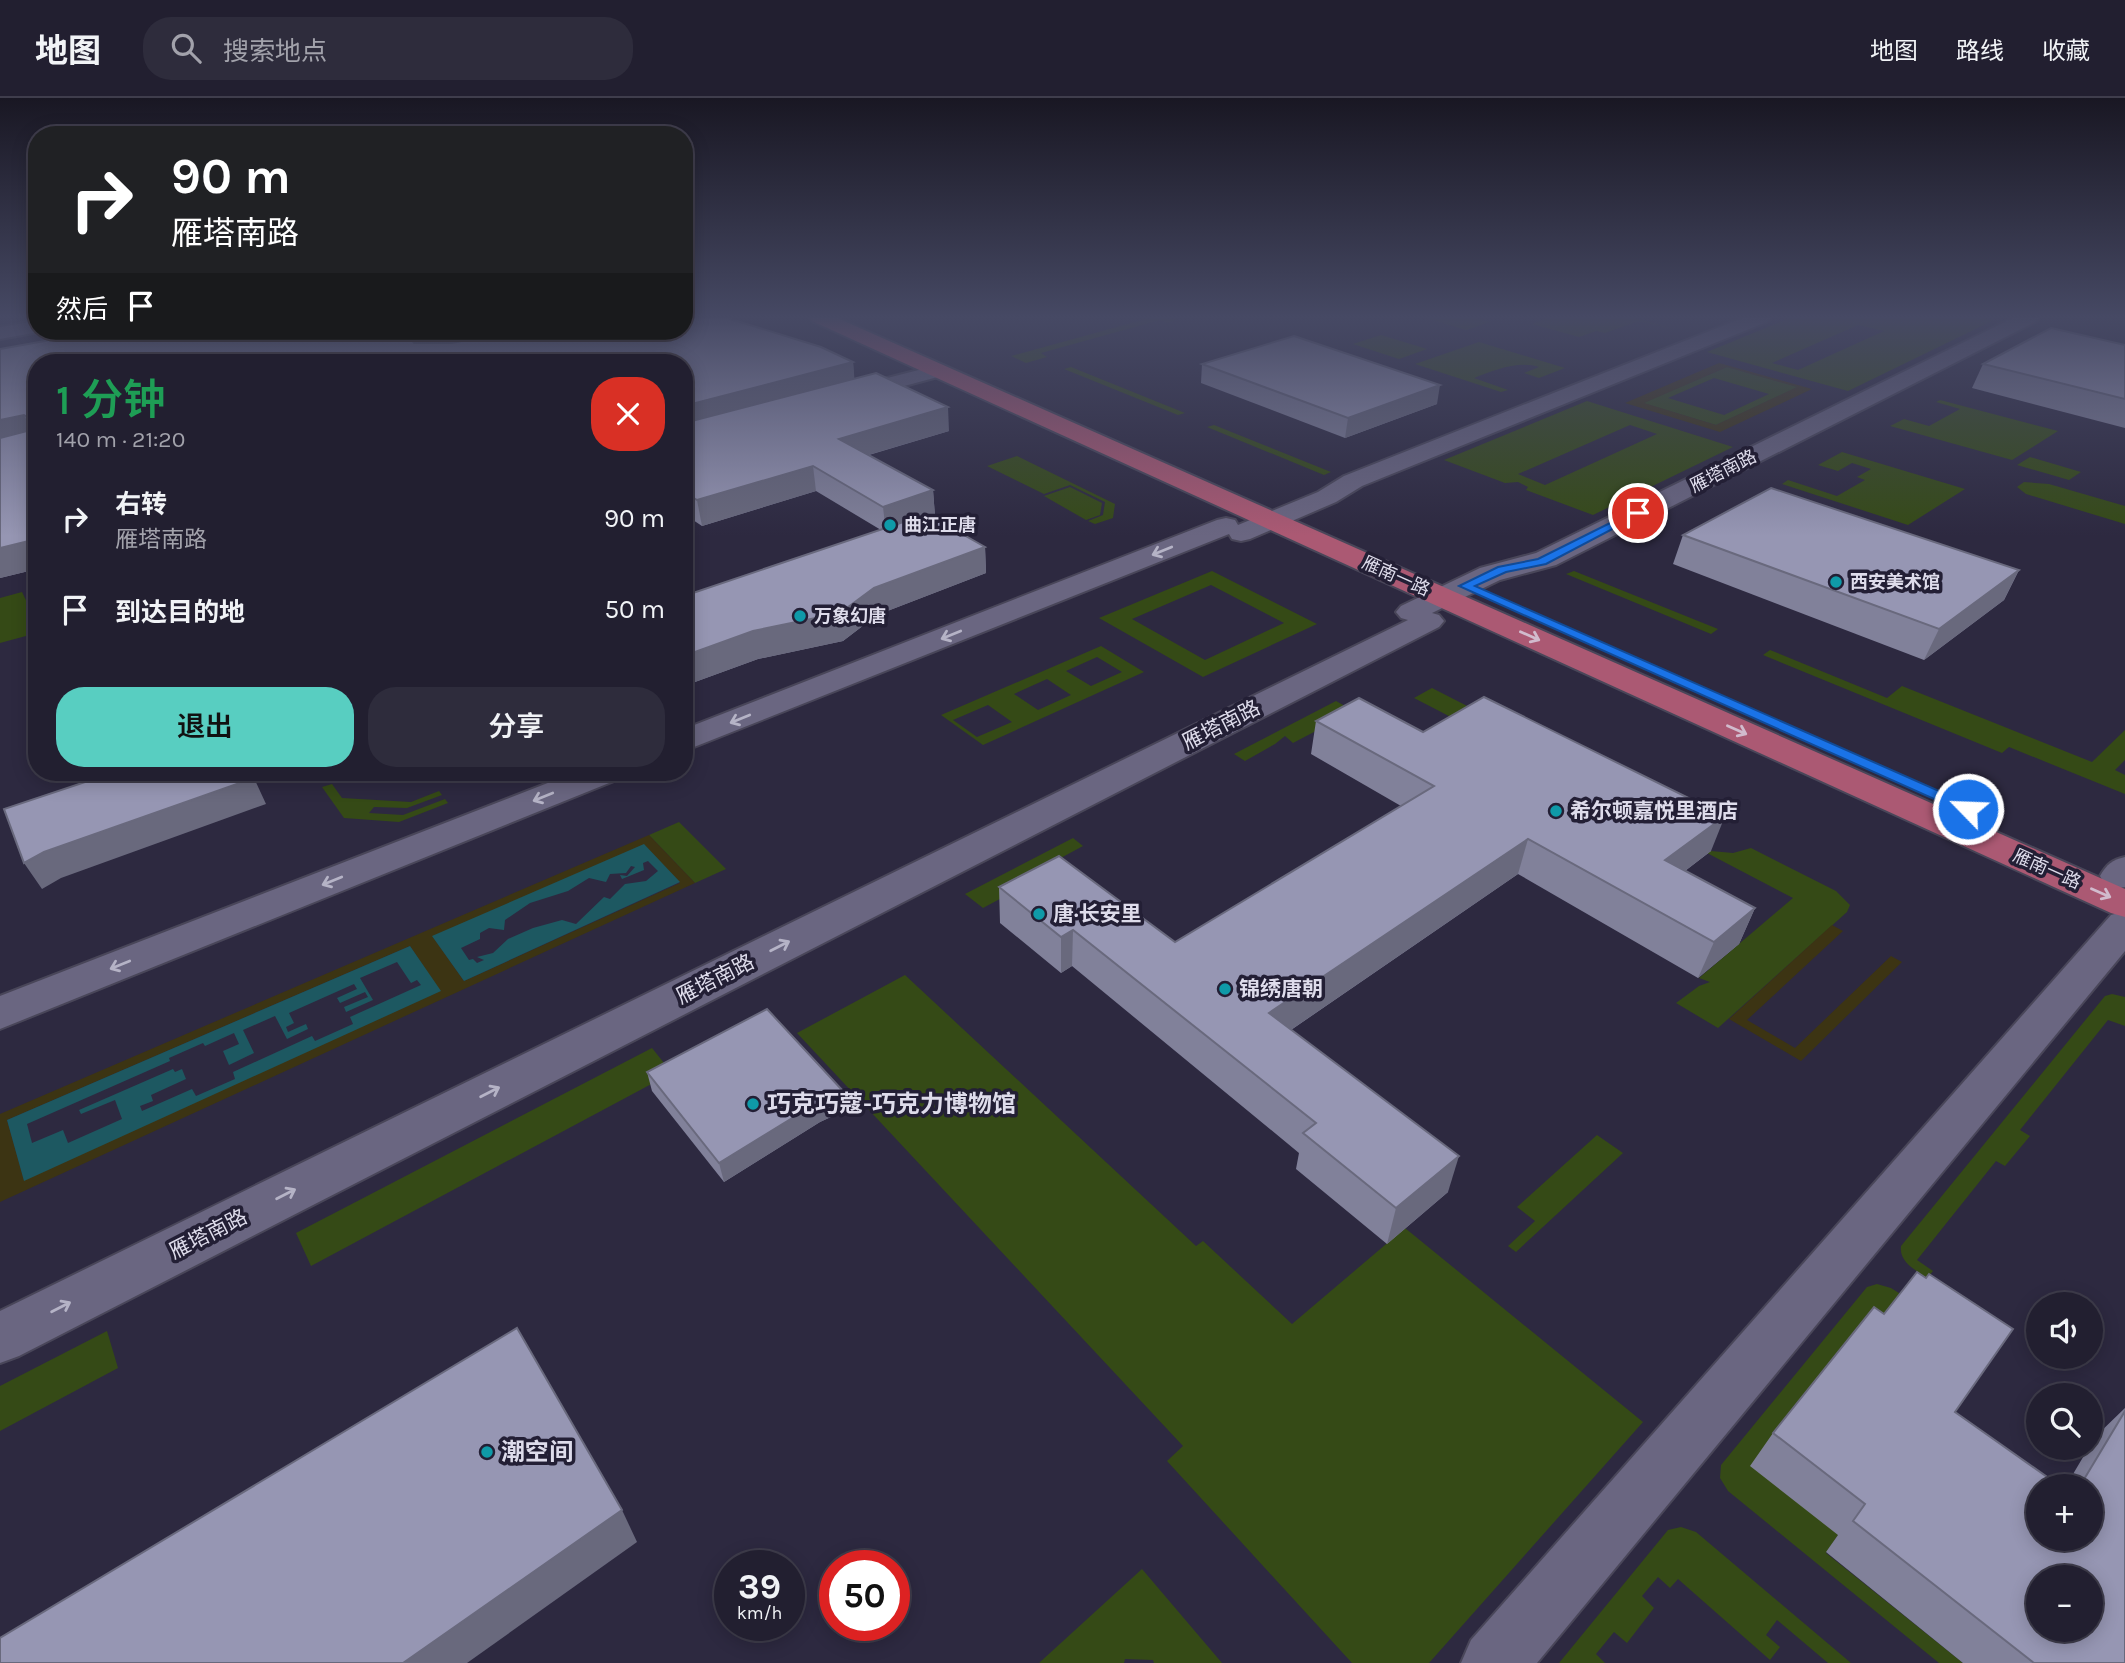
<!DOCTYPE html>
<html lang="zh">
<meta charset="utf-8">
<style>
body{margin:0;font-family:Karla,"Noto Sans SC",sans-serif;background:#2e2c3c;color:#f1f3f6;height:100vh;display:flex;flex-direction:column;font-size:26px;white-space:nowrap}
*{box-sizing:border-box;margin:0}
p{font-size:23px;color:#a2a2ab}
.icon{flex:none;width:38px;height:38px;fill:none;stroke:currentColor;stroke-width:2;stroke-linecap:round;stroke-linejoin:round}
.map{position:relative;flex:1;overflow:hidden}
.sheet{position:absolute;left:28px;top:256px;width:665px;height:427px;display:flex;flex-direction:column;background:#221f30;border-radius:28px;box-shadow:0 4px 18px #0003,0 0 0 2px #3f3d4c}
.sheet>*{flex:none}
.guide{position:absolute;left:28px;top:28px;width:665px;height:214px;border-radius:28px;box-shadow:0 4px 18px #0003,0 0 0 2px #3f3d4c;background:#202124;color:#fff;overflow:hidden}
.buttons{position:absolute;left:2026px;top:1194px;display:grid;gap:14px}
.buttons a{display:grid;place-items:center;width:77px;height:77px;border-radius:50%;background:#221f30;box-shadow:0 4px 18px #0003,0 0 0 2px #3f3d4c;font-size:35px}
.speed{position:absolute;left:714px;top:1452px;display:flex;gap:14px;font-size:35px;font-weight:700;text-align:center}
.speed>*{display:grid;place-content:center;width:91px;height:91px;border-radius:50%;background:#221f30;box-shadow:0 4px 18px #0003,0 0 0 2px #3f3d4c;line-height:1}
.speed small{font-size:18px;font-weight:400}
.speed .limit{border:10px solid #d22;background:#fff;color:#111}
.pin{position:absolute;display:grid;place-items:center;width:60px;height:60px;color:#fff;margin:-30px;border:4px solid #fff;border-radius:50%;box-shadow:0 2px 7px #0007}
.me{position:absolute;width:77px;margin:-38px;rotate:294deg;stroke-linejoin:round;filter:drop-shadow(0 0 5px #0008)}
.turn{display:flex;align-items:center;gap:24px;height:147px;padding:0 28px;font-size:32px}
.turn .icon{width:91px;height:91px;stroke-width:2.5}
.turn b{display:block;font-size:49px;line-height:60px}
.then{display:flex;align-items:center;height:66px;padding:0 28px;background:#0003;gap:14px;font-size:26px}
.round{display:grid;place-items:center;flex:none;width:74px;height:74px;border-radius:28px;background:#2e2c3c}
.head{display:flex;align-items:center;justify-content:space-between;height:119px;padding:0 28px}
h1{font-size:42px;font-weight:600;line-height:52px;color:#1e9e55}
.action{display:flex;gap:14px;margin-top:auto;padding:14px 28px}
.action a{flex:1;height:80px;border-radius:28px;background:#58cec1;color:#111;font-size:28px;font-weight:600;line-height:80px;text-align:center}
.action a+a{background:#2e2c3c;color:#f1f3f6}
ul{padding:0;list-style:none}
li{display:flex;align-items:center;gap:21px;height:91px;padding:0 28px}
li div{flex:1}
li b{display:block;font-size:26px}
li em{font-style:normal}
header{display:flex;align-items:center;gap:42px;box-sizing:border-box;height:98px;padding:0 35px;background:#221f30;border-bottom:2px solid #3f3d4c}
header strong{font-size:33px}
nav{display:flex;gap:38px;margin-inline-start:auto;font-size:24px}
.search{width:490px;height:63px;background:#2e2c3c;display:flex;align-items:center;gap:18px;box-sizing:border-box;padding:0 24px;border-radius:28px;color:#a2a2ab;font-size:26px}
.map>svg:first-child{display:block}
</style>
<header>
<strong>地图</strong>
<div class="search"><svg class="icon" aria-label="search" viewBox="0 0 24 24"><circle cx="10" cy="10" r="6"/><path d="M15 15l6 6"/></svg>搜索地点</div>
<nav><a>地图</a><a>路线</a><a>收藏</a></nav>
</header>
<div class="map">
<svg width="2125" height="1565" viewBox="0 0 2125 1565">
<rect width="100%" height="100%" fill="#2d2940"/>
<!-- green -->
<g fill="#354a16" fill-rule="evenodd">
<path d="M1153 219 1177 221 1168 225 1160 222 1041 255 1047 259 1026 265 1011 258Z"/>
<path d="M1423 219H1474L1490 224 1466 232Z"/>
<path d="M1551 219H1631L1670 230 1639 223 1605 235 1596 233 1579 239 1532 226Z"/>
<path d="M1792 219H1981L1994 222 1848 293 1707 254ZM1858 227 1884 233 1798 272 1772 265Z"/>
<path d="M1381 237 1427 251 1399 261 1353 246Z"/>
<path d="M1479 244 1565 270 1539 280 1524 275 1539 269C1520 262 1493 272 1474 280L1508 292 1501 294 1415 266Z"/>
<path d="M1071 269 1185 315 1178 317 1064 271Z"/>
<path d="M1727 269 1798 289 1716 327 1643 305ZM1714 280 1769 296 1724 317 1668 300Z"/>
<path d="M1940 302 2058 333 2012 362 1890 328 1904 321 1929 328 1960 311 1936 304Z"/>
<path d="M1587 303 1733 349 1593 417 1526 392 1528 389 1518 384 1505 385 1444 362ZM1630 327 1657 336 1545 387 1518 376Z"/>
<path d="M1214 327 1331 374 1324 377 1207 329Z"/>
<path d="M1842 354 1965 391 1908 427 1782 386 1788 382 1837 398 1865 382 1857 379 1871 371 1852 365 1838 373 1818 367Z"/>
<path d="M1017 358 1115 406 1113 420 1095 426 1088 423 1103 417 1105 404 1070 387 1044 396 987 368Z"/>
<path d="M2030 359 2081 374 2069 382 2017 367Z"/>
<path d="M2024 384 2049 386 2125 408V426L2026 396 2017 389Z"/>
<path d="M1070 389 1102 405 1100 417 1086 422 1044 398Z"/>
<path d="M1212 473 1317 526 1203 579 1099 520ZM1211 487 1284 525 1205 562 1132 521Z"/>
<path d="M1574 473 1718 531 1711 536 1566 476Z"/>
<path d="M22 494 37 525V535L0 545V500Z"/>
<path d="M1101 548 1144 574 983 647 941 617ZM1097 559 1122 574 1091 588 1066 573ZM1047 581 1071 597 1038 612 1014 596ZM988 607 1012 624 977 639 953 622Z"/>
<path d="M1770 552 1887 600 1902 588 2092 664 2125 632V662L2115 672 2125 677V696L2009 649 2002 655 1763 557Z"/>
<path d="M1432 590 1477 613 1476 632 1414 600Z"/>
<path d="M1336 603 1354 613 1293 645 1285 638 1275 646 1245 663 1234 656Z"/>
<path d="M332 686 342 700 411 704 439 693 442 697 407 710 374 709 369 715 403 717 445 701 448 705 399 724 344 720 322 689Z"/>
<path d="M679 724 726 771 695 785 649 737Z"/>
<path d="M1073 740 1083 748 1046 768 1029 773 1041 779 983 810 965 796Z"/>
<path d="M1751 750 1836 793 1850 807 1847 814 1718 930 1676 905 1699 888 1710 884 1699 880 1793 800 1707 755 1711 753 1733 755Z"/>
<path d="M905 877 1196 1148 1203 1143 1292 1226 1405 1130 1643 1324 1429 1565H1352L1167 1363 1183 1348 797 935Z"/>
<path d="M2112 896 2125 899V928L2108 922 2020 1032 2030 1038 2005 1068 1996 1063 1917 1162 1933 1173 1927 1180C1914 1171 1899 1164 1901 1148L2105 898Z"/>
<path d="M652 950 672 975 311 1168 296 1135Z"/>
<path d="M1597 1037 1623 1055 1516 1154 1508 1148 1535 1123 1517 1109Z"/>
<path d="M1877 1186 1891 1190 1910 1202 1838 1437 1826 1455 1963 1565H1939L1728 1393 1720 1380 1721 1367 1867 1189Z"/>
<path d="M107 1233 118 1270 0 1333V1288Z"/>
<path d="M1681 1429 1696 1434 1851 1565H1828L1777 1522 1766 1537 1780 1549 1770 1562 1678 1481 1670 1490 1658 1479 1642 1498 1654 1510 1627 1545 1614 1534 1596 1556 1605 1565H1559L1668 1432Z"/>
<path d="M1142 1471 1222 1565H1154L1153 1562 1125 1561 1124 1565H1039Z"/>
</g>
<!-- sand -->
<g fill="#3c3413" fill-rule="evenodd">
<path d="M1719 265 1812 291 1720 334 1625 305ZM1727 269 1797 289 1716 327 1644 305Z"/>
<path d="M649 737 695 785 0 1104V1016ZM644 747 680 785 464 883 433 839ZM410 848 440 893 24 1082 7 1022Z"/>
<path d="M1832 827 1843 833 1747 922 1795 950 1891 858 1902 864 1801 963 1729 921Z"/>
</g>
<!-- water -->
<g fill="#1d5861" fill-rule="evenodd">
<path d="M644 746 680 784 464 883 432 838ZM648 763 658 773 646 783 625 786 610 801 604 799 576 826 562 822 533 830 508 841 493 855 477 859 484 862 477 865 473 861 469 862 461 850 480 841V835L489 830 504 832 505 822 530 805 568 793 589 780 606 784 610 776 626 775 631 768 635 769 627 778 620 777 622 781 644 772 643 765Z"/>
<path d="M410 848 441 893 24 1083 7 1022ZM397 864 411 885 417 882 421 887 350 919 353 926 315 943 312 938 233 974 235 981 196 998 192 991 142 1013 140 1008 153 1003 151 997 186 981 182 971 175 974 173 971 79 1012 81 1016 115 1002 122 1021 68 1045 63 1032 32 1045 27 1026 170 963 169 960 203 945 205 948 234 935 239 946 223 953 229 967 254 955 243 932 275 918 287 941 308 931 306 926 288 934 286 929 294 925 289 915 354 886 357 891 337 900 340 905 365 894 368 899 344 909 346 914 373 902 360 880Z"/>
</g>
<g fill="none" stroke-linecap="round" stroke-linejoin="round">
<!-- minor casing -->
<g stroke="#494659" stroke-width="4">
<g id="minor">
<path d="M1745 219H1771L1769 223 1362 388 1336 404 1250 441 1241 443 1232 441 1229 436 684 653V631L1217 422 1226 420 1235 422 1238 427 1318 394 1344 378Z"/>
<path d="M2015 219H2039L2037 223 1556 467 1500 482 1432 515 1439 517 1444 523 1439 529 19 1258 0 1265V1213L1408 522 1401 520 1396 514 1401 508 1480 470 1536 455Z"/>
<path d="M37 223V233H44L0 241V229Z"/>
<path d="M938 267 945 269 948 273 945 277 845 304 837 303 834 298 837 293Z"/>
<path d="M576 674H624L619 681 0 931V898Z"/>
<path d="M2125 759V789L2119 790 2105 787 2100 778C2107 766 2112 762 2125 759Z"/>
<path d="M2125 813V853L1537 1565H1461L1471 1542 2111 817Z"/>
</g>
</g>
<!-- major casing -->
<g stroke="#494659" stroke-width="4">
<path id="major" d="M810 219H835L2125 791V819L2111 815 812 223Z"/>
</g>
<!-- minor -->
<use href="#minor" fill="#6a6681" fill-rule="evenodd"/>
<!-- major -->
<use href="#major" fill="#ab5973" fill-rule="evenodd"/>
</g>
<!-- wall -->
<g fill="#81819a">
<path d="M2125 247V330L1972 290 1983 266Z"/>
<path d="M0 251 853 264 854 281 949 333 869 357 933 392 935 418 932 419 985 449 986 475 877 517 843 543 758 561 684 588V498L881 432 816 393 702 428 684 416V264H37V471L0 480Z"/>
<path d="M1202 266 1437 306 1345 340 1201 285Z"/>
<path d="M1683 437 2019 472 2004 502 1924 562 1673 466Z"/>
<path d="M1316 623 1423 634 1711 753 1685 773 1755 810 1739 846 1698 880 1518 776 1291 932 1448 1094 1387 1146 1296 1071 1299 1055 1072 868 1061 875 1000 825 999 789 1175 844 1401 708 1311 656Z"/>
<path d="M647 974 843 993 846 1012 820 1024 724 1084 652 993Z"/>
<path d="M1884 1216 1955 1314 2039 1440 2091 1388H2066L2089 1349H2091V1345L2095 1339 2125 1310V1565H1963L1826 1454 1838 1437 1750 1368 1773 1335Z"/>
</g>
<!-- shaded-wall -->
<g fill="#69697d">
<path d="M430 233H538L430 255 412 242 415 237Z"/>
<path d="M853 264 855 287 684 332V308Z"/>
<path d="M1440 287 1437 306 1345 340 1348 320Z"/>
<path d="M948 309 949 333 841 365 839 341Z"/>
<path d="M24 317 36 340 0 349V322Z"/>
<path d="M813 368 816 393 702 428 697 402Z"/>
<path d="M933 392 935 418 886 435 883 409Z"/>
<path d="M37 441V471L0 480V450Z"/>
<path d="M985 449 986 475 877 517 843 543 758 561 684 588V558Z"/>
<path d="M2019 472 2004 502 1924 562 1939 531Z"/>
<path d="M254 680 266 706 61 780 42 791 24 765 44 754Z"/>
<path d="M1725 718 1711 753 1652 798 1665 762Z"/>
<path d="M1528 741 1518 776 1263 951 1269 915Z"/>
<path d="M1755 810 1739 846 1698 880 1714 844Z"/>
<path d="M1073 832 1072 868 1061 875V839Z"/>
<path d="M843 993 846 1012 820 1024 724 1084 719 1065 817 1005Z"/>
<path d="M1459 1058 1448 1094 1387 1146 1396 1110Z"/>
<path d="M622 1412 637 1444 467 1565H403Z"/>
</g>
<!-- building -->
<g fill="#9696b3" stroke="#69697d" stroke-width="2" fill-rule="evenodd">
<path d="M684 219H724L821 249 853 264 684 308V264H37V441L0 450V340L27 333V319L24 317 0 322V251L101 233H430L415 237 412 242 414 245H452L511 233H684Z"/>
<path d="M2051 230 2125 247V301L1983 266Z"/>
<path d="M1294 238 1440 287 1348 320 1202 266Z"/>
<path d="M876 275 948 309 839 341 933 392 883 409 813 368 697 402 684 394V325Z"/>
<path d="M1771 390 2019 472 1939 531 1683 437Z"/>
<path d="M927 416 985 449 874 490 840 515 753 533 684 558V498Z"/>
<path d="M1484 599 1725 718 1665 762 1755 810 1714 844 1528 741 1269 915 1459 1058 1396 1110 1303 1035 1316 1025 1073 832 1061 839 999 789 1059 758 1175 844 1434 688 1316 623 1359 600 1423 634Z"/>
<path d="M115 674H240L254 680 44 754 24 765 4 711Z"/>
<path d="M767 911 843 993 817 1005 719 1065 647 974Z"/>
<path d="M1917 1174 1926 1180 1929 1176 2013 1231 1955 1314 2060 1388H2039V1440H2091V1388H2080L2125 1313V1565H2034L1853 1423 1865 1406 1773 1335 1874 1209 1884 1216ZM2039 1479H2091V1531H2039Z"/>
<path d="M517 1230 622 1412 403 1565H0V1540Z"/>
</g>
<!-- one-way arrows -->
<defs><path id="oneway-shaft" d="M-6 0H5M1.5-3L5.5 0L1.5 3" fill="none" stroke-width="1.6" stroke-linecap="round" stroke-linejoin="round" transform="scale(1.75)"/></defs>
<g stroke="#b5b3c6">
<use href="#oneway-shaft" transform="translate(1162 453) rotate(158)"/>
<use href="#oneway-shaft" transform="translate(951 537) rotate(158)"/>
<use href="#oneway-shaft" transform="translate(740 621) rotate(158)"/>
<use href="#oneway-shaft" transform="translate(543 699) rotate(158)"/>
<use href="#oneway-shaft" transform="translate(332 783) rotate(158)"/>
<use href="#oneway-shaft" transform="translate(780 848) rotate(-27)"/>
<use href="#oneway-shaft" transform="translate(120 867) rotate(158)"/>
<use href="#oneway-shaft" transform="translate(490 994) rotate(-27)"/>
<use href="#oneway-shaft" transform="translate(286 1096) rotate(-27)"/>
<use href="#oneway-shaft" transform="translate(61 1209) rotate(-27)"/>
</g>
<g stroke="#d1bbcd">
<use href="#oneway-shaft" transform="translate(1530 538) rotate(24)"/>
<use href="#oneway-shaft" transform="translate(1737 632) rotate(24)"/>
<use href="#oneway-shaft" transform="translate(2101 795) rotate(24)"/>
</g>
<!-- sky -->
<linearGradient id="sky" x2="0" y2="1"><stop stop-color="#191723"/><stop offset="0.5" stop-color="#464964"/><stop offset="1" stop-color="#464964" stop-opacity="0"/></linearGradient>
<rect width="2125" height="438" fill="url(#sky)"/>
<!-- route -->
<path fill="#1a73e8" stroke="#114b97" stroke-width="2" d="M1634 413 1643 415 1546 466 1506 474 1475 488 1973 708 1975 711 1973 714H1963L1459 488 1498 469 1538 461Z"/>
<!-- markers -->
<g fill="#0f9aa8" stroke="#231f35" stroke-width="2.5">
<circle cx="890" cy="427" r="7"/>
<circle cx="1836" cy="484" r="7"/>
<circle cx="800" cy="518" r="7"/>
<circle cx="1556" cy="713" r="7"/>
<circle cx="1039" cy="816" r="7"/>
<circle cx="1225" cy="891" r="7"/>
<circle cx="753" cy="1006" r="7"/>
<circle cx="487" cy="1354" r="7"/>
</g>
<g text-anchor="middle" stroke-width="7" stroke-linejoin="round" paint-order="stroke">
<!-- far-street labels -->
<g font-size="18" fill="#dedceb" stroke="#231f35">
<text transform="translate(1723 373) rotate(-27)" y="6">雁塔南路</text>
<text transform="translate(1396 478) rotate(24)" y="6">雁南一路</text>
<text transform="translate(2047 771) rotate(24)" y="6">雁南一路</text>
</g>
<!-- far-poi labels -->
<g font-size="18" font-weight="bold" fill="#dedceb" stroke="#231f35" text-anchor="start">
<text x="904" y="433">曲江正唐</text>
<text x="1850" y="490">西安美术馆</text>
<text x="814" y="524">万象幻唐</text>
</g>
<!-- street labels -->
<g font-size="21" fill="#dedceb" stroke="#231f35">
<text transform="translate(1221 627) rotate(-27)" y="7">雁塔南路</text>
<text transform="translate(715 881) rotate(-27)" y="7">雁塔南路</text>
<text transform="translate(208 1136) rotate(-27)" y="7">雁塔南路</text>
</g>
<!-- poi labels -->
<g font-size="21" font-weight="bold" fill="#dedceb" stroke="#231f35" text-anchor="start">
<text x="1570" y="720">希尔顿嘉悦里酒店</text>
<text x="1053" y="823">唐·长安里</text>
<text x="1239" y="898">锦绣唐朝</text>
</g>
<!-- near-poi labels -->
<g font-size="24" font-weight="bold" fill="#dedceb" stroke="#231f35" text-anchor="start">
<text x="767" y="1014">巧克巧蔻-巧克力博物馆</text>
<text x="501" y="1362">潮空间</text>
</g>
</g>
</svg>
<div class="buttons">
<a><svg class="icon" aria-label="sound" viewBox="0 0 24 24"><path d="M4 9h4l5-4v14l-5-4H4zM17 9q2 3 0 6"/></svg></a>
<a><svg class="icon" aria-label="search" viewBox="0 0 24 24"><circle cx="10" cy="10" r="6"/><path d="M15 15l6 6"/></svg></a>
<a>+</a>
<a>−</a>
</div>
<div class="speed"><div>39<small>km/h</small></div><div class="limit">50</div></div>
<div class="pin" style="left:1638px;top:415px;background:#d93025"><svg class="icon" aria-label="arrive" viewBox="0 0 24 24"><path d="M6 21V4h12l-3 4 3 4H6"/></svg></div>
<svg class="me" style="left:1968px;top:711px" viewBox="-20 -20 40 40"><circle r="17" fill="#1a73e8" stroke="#fff" stroke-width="3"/><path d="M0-11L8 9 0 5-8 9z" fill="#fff"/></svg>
<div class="guide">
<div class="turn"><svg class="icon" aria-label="right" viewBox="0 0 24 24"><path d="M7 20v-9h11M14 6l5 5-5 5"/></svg><div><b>90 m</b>雁塔南路</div></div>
<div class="then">然后<svg class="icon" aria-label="arrive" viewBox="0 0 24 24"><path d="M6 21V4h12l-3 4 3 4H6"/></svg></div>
</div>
<section class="sheet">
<div class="head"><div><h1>1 分钟</h1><p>140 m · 21:20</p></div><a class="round" style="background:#d93025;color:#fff"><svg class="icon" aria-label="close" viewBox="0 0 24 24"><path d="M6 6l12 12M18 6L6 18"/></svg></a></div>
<ul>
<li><svg class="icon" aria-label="right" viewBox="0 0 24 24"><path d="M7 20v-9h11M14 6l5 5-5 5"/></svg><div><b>右转</b><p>雁塔南路</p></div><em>90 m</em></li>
<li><svg class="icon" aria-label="arrive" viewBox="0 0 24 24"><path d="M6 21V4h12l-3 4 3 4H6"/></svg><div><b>到达目的地</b></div><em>50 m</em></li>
</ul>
<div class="action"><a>退出</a><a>分享</a></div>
</section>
</div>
